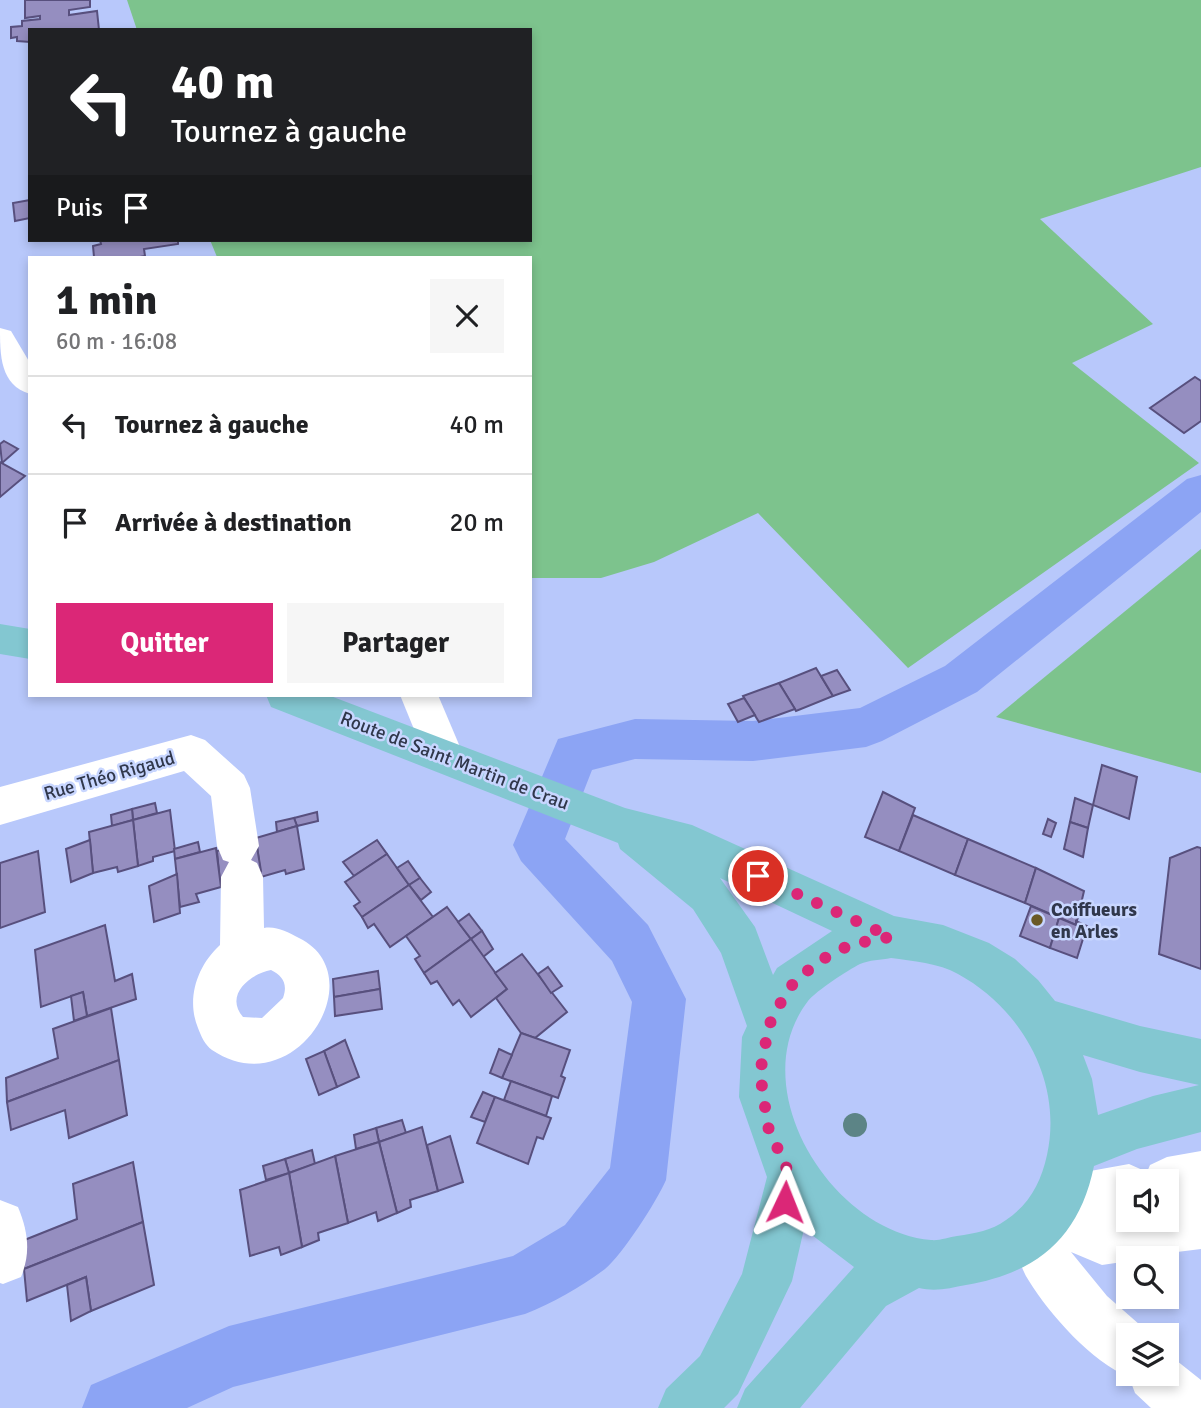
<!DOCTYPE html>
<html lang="fr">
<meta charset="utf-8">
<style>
body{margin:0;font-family:Signika,sans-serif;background:#f6f6f6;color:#202124;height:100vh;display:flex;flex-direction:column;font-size:26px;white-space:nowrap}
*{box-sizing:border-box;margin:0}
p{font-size:23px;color:#757577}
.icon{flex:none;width:38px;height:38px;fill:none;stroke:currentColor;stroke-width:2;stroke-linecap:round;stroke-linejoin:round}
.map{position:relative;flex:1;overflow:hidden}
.sheet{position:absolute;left:28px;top:256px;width:504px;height:441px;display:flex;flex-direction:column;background:#fff;border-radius:0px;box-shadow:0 4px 10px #0003}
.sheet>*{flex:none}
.guide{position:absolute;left:28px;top:28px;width:504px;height:214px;border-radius:0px;box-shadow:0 4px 10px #0003;background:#202124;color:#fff;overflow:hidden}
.buttons{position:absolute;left:1116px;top:1169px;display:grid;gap:14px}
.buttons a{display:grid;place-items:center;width:63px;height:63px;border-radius:0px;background:#fff;box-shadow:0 4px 10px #0003;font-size:35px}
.pin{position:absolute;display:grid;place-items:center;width:60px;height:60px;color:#fff;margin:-30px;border:4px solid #fff;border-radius:50%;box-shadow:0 2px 7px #0007}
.me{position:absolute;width:77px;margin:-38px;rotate:2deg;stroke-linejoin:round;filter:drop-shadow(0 0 5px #0008)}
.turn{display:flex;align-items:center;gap:24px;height:147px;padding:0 28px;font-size:32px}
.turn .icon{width:91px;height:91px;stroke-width:2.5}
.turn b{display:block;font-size:49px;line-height:60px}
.then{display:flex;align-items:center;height:66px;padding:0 28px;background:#0003;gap:14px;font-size:26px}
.round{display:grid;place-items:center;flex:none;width:74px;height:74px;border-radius:0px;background:#f6f6f6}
.headline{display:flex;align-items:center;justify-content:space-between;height:119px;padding:0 28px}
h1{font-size:42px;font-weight:800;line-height:52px}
.cta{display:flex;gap:14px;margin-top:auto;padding:14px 28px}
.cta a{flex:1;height:80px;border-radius:0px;background:#db2777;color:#fff;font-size:28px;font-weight:800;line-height:80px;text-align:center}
.cta a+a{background:#f6f6f6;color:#202124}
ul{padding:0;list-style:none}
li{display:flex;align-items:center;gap:21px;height:98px;padding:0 28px;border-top:2px solid #e0e0e0}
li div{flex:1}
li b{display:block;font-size:26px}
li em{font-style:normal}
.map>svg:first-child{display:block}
</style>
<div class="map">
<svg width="1201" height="1408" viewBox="0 0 1201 1408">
<rect width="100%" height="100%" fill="#b8c8fb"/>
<!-- green -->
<g fill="#7dc38d">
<path d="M127 0H1201V167L1040 219 1153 324 1072 363 1199 463 908 668 758 513 654 562 601 578H530V257H217L210 240H530V30H137Z"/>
<path d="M1201 549V773L996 717Z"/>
</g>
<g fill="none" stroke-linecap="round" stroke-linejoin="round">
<!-- canal -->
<path fill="#8ca4f4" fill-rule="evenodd" d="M1201 475V512L977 692 882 741 866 747 753 761 635 759 592 770 565 839 648 925 686 999 666 1180C657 1201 622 1255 605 1269 581 1287 553 1303 525 1314L233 1387 187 1408H82L91 1385 229 1326 513 1256 565 1225 610 1168 632 1002 612 961 521 861 513 845 558 739 635 719 753 721 860 708 945 666 1187 479Z"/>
</g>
<!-- building -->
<g fill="#958ec0" stroke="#58507e" stroke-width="2">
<path d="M25 0H90V7L69 10V15L97 11 99 30H30V42L17 41V37L11 38V27L22 26V21L40 19V16L25 18Z"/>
<path d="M30 200V218L15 221 13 203Z"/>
<path d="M100 240H178V244L144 249 145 256 140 257H94L93 246 101 244Z"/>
<path d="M1195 377 1201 381V421L1184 433 1150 408Z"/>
<path d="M4 441 18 449 2 463 0 444Z"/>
<path d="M0 462 25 476 0 497Z"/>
<path d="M816 668 833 696 796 711 779 683Z"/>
<path d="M837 670 850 690 833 696 821 676Z"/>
<path d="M779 683 795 709 759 722 743 696Z"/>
<path d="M744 698 755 715 738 722 728 704Z"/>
<path d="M1102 765 1137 777 1129 819 1093 805Z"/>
<path d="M883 792 915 808 899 851 865 837Z"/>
<path d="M1075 798 1093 805 1088 828 1070 822Z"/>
<path d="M155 803 157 813 133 820 132 809Z"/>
<path d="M132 809 133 820 112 826 111 815Z"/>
<path d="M170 810 175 851 153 857V861L138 866 133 820Z"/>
<path d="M317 812 318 821 297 826 294 818Z"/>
<path d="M913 815 968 839 955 875 899 851Z"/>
<path d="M294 818 297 826 277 832 276 822Z"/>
<path d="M1048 819 1056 823 1051 837 1043 834Z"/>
<path d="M133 820 138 866 118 872 117 867 93 873 89 832Z"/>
<path d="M1070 822 1088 828 1083 857 1064 849Z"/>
<path d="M297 826 304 869 286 874 285 870 261 877 256 838Z"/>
<path d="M968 839 1036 868 1025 903 955 875Z"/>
<path d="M90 840 93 873 71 882 66 849Z"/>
<path d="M377 840 387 854 354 876 343 862Z"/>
<path d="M256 841 261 871 220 883 217 851Z"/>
<path d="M198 842 200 852 175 859 174 849Z"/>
<path d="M1197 847 1201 848V969L1159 954 1170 858Z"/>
<path d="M216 848 221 887 196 894 199 902 180 907 175 859Z"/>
<path d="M38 851 45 912 0 928V863Z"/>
<path d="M387 854 409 885 362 917 354 906 360 902 345 882Z"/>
<path d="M408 861 420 878 409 885 397 868Z"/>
<path d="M1036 868 1084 891 1076 925 1025 903Z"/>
<path d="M177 874 180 913 154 922 149 886Z"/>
<path d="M420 878 431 892 421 900 409 885Z"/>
<path d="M409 885 433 917 390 947 374 924 368 928 362 917Z"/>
<path d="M1031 906 1059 918 1050 948 1020 936Z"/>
<path d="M447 907 471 939 424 973 415 959 420 956 406 936Z"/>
<path d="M469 914 482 931 471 939 458 922Z"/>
<path d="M1059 918 1076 925V921L1087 926 1077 958 1050 948Z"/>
<path d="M105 925 115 981 132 974 136 999 87 1016 83 992 41 1007 35 950Z"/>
<path d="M482 931 493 949 483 957 471 939Z"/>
<path d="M471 939 507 989 471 1017 459 1000 453 1005 437 981 431 984 424 973Z"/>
<path d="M522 954 567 1012 535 1038 521 1033 496 998 507 989 495 973Z"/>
<path d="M548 967 562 986 551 993 538 974Z"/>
<path d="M378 971 380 989 334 997 333 979Z"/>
<path d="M380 989 382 1009 335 1016 334 997Z"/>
<path d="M83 992 87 1016 74 1021 71 996Z"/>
<path d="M111 1008 119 1060 7 1102 6 1078 58 1058 53 1029Z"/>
<path d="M521 1033 570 1050 561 1076 565 1078 558 1098 502 1078Z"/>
<path d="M345 1040 359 1077 337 1087 324 1051Z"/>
<path d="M499 1049 512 1055 502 1078 490 1073Z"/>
<path d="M324 1051 337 1087 319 1095 306 1059Z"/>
<path d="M119 1060 127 1115 69 1138 65 1110 11 1130 7 1102Z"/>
<path d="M511 1081 552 1096 546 1116 504 1100Z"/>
<path d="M483 1092 495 1097 485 1122 471 1117Z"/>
<path d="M495 1097 551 1118 543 1139 537 1137 528 1164 477 1143Z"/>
<path d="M402 1120 406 1133 379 1142 376 1128Z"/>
<path d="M422 1127 438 1191 410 1200 411 1207 397 1213 379 1142Z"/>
<path d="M376 1128 379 1142 356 1149 354 1135Z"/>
<path d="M450 1136 463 1182 438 1191 427 1145Z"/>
<path d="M379 1142 397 1213 378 1221 376 1212 348 1223 335 1156Z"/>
<path d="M312 1150 315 1164 289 1173 285 1159Z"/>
<path d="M335 1156 348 1223 318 1233 319 1240 302 1247 289 1173Z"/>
<path d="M285 1159 289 1173 266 1180 263 1166Z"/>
<path d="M133 1162 143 1222 24 1269 22 1241 77 1219 73 1184Z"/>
<path d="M289 1173 302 1247 281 1255 279 1247 250 1256 240 1190Z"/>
<path d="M143 1222 154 1285 91 1311 86 1277 27 1301 24 1269Z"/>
<path d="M86 1277 91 1311 71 1321 67 1285Z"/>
</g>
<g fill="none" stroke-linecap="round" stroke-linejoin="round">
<!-- minor -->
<g fill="#fff" fill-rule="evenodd">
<path d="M0 328 11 331 30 363V394C0 385 0 355 0 328Z"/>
<path d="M400 695H438L463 754 457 766 443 771 429 766Z"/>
<path d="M191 735 205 740 244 775 250 788 259 846 251 860 257 863 263 877 264 928C277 926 287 932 299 938 375 975 295 1106 212 1050 205 1045 201 1036 198 1028 186 999 197 966 220 945L221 877 229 862 223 860 217 846 211 796 184 771 0 825V787ZM271 970C283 976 288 984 283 998L262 1018 243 1017C224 995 250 974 271 970Z"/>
<path d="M1201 1151V1249L1129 1258V1261L1102 1265 1071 1252 1107 1296 1148 1332 1149 1335H1129V1374H1167V1353L1201 1380V1408H1151L1135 1393 1129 1377C1092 1362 1050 1315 1029 1281 1019 1266 1016 1247 1011 1230L1018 1212 1025 1210 1039 1184 1057 1177 1129 1164 1147 1172 1150 1165 1167 1157ZM1129 1181H1167V1220H1129Z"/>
<path d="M0 1200 18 1207C28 1231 31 1253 21 1277L3 1284 0 1283Z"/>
</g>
<!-- major -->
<g fill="#83c7d1" fill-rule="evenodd">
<path d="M0 624 30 629V659L0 654Z"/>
<path d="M266 695H328L625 808 692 825 894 916 943 925 989 943 1015 959 1038 980 1055 1001 1140 1026 1201 1039V1132L1137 1149 1094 1166C1079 1239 1036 1273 966 1285 950 1288 936 1292 919 1288L886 1306 800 1408H737L745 1389 854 1267 804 1229 792 1281 738 1394 724 1408H658L666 1389 700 1356 742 1274 767 1177 739 1097 742 1037 747 1026 721 953 693 909 620 849 618 843 271 707ZM720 878 832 931 777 968 773 975 755 927ZM891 958C912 961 939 963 958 974 1022 1009 1063 1082 1047 1155 1041 1182 1030 1204 1006 1220 991 1231 976 1233 957 1236 949 1237 939 1241 931 1240 831 1231 742 1087 808 1001 816 991 848 970 860 964 869 960 881 960 891 958ZM1083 1055 1140 1072 1199 1085 1153 1096 1098 1115 1092 1079Z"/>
</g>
</g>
<!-- trees -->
<circle fill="#5c8486" cx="855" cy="1125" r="12"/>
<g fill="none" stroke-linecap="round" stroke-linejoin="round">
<!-- route -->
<path stroke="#db2777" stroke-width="12" stroke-dasharray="0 21.6" d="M758 876 891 937 852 944 817 962 788 989 769 1025 760 1073 768 1127 791 1178 785 1202"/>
</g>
<!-- markers -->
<circle fill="#6a5927" stroke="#c8d6ff" stroke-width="2.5" cx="1037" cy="920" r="7"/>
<g text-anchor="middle" stroke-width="5" stroke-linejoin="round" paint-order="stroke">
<!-- street labels -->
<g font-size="19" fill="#30374b" stroke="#c8d6ff">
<text transform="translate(455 760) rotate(21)" y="7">Route de Saint Martin de Crau</text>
<text transform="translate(109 775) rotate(-16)" y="7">Rue Théo Rigaud</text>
</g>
<!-- poi labels -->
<g font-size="19" font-weight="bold" fill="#30374b" stroke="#c8d6ff" text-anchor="start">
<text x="1051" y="916">Coiffueurs<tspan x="1051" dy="22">en Arles</tspan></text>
</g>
</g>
</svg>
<div class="buttons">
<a><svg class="icon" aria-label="sound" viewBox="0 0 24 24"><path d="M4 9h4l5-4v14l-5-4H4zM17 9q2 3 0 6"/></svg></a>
<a><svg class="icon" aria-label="search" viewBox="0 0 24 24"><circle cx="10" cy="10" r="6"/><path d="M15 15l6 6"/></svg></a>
<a><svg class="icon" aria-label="layers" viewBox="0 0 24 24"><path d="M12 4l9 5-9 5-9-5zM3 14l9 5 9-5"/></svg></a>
</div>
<div class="pin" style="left:758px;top:876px;background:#d93025"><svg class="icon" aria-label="arrive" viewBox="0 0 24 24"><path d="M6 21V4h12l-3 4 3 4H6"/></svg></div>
<svg class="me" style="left:785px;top:1202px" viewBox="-20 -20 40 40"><path d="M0-17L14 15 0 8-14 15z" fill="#db2777" stroke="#fff" stroke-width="4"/></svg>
<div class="guide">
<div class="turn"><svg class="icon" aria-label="left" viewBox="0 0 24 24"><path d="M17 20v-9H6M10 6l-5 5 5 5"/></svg><div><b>40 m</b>Tournez à gauche</div></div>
<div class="then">Puis<svg class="icon" aria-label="arrive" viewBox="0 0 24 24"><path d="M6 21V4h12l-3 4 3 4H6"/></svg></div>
</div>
<section class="sheet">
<div class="headline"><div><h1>1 min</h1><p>60 m · 16:08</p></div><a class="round"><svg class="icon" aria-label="close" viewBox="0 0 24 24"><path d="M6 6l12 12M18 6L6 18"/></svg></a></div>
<ul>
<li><svg class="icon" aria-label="left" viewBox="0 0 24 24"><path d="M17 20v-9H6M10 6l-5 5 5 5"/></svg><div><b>Tournez à gauche</b></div><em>40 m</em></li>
<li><svg class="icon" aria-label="arrive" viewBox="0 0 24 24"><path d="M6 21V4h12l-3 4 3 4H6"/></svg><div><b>Arrivée à destination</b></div><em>20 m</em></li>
</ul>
<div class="cta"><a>Quitter</a><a>Partager</a></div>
</section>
</div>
